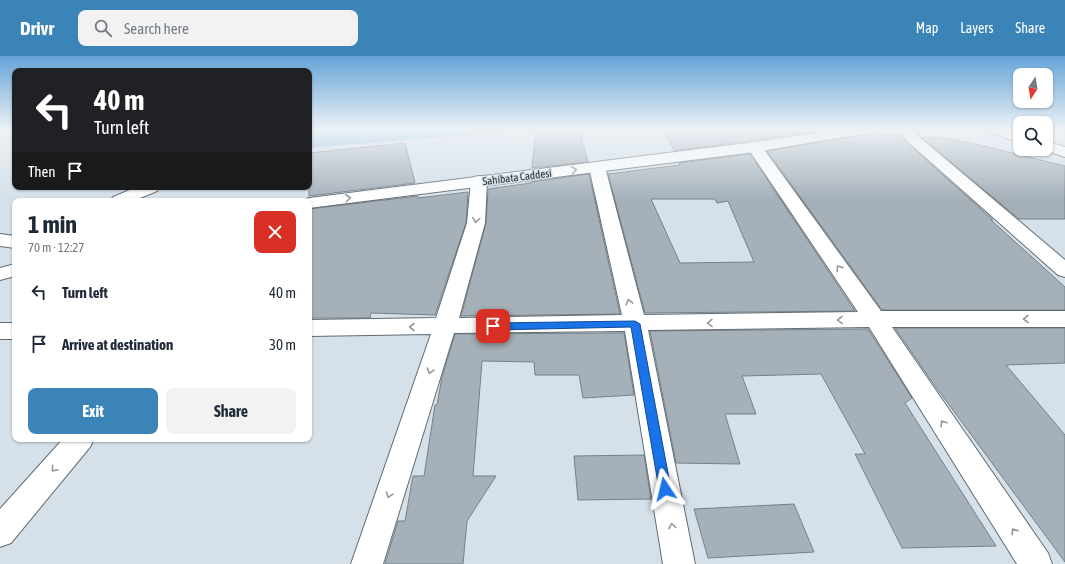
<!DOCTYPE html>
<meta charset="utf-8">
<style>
body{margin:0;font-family:"Asap Condensed",sans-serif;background:#f2f2f3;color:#1f2937;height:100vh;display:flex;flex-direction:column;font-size:15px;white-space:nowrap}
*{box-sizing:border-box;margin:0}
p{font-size:13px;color:#747a83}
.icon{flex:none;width:22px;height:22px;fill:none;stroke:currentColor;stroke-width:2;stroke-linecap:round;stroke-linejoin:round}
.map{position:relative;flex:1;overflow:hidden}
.sheet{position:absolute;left:12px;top:142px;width:300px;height:244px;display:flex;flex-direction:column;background:#fff;border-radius:8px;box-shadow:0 1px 3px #0004}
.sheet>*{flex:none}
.hud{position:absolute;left:12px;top:12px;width:300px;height:122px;border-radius:8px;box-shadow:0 1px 3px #0004;background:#202124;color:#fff;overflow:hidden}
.needle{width:26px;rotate:192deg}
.fabs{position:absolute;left:1013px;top:12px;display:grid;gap:8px}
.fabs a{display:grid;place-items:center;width:40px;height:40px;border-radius:8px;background:#fff;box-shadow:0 1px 3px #0004;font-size:20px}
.pin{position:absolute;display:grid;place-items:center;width:34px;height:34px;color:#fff;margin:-17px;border-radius:8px;box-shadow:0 2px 6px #0006}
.me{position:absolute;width:44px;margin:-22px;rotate:350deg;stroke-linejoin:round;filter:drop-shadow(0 0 3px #0008)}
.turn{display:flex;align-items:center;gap:14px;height:84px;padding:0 16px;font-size:18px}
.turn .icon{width:52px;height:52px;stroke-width:2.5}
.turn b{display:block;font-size:28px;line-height:34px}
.then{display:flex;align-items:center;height:38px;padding:0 16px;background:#0003;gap:8px;font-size:15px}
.round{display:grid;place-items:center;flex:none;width:42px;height:42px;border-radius:8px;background:#f2f2f3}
.summary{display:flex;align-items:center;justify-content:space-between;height:68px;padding:0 16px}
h1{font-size:24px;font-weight:700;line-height:30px}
.primary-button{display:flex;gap:8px;margin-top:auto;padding:8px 16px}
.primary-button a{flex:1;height:46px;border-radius:8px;background:#3a84b8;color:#fff;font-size:16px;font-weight:700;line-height:46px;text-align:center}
.primary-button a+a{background:#f2f2f3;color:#1f2937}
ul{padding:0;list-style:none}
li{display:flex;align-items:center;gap:12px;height:52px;padding:0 16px}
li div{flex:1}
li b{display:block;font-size:15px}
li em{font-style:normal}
header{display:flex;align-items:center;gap:24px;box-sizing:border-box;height:56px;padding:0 20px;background:#3a84b8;color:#fff}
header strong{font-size:19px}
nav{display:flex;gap:22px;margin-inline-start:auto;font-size:14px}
.search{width:280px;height:36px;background:#f2f2f3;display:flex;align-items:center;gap:10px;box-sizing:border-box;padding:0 14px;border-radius:8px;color:#747a83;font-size:15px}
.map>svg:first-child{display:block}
</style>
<header>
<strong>Drivr</strong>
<div class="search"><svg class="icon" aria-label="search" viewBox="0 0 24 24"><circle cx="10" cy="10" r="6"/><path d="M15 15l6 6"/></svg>Search here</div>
<nav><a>Map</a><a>Layers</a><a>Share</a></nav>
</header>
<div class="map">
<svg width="1065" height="508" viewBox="0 0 1065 508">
<rect width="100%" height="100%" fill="#d5e0e9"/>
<!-- green -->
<path fill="#83b7df" d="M309 73H504L502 76 309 92Z"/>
<!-- building -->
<g fill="#a5b0b9" stroke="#768088" fill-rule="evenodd">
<path d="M536 73H579L588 106 532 112Z"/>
<path d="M664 73H835L674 95Z"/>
<path d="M875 76V78L902 80 906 86 993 164H991L1065 231V254H882L767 95 868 78Z"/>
<path d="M921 81 945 82 971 87 1065 110V163H1019Z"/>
<path d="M405 87 415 127 309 140V97Z"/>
<path d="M750 98 855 255 645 257 608 118 680 109 679 107ZM651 143H715L717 147 728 145 754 206 680 207Z"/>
<path d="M589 118 620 258 461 260 486 167 488 133 531 127V126Z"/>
<path d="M468 136 466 167 435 259 371 257 370 262H309V153L418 140V142Z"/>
<path d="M895 272H1065V307L1006 309 1065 379V506L933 327Z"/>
<path d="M868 273 912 342 905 347 996 490 902 492 855 398H865L821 318 742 320 756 358H725L740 408 676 407 650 275Z"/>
<path d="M624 277 634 339 583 342 579 319H535L534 306 482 305 473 420H496L467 465 463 508H385L398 465H405L413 420H424L435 349H437L442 321 455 278Z"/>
<path d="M644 399 651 443 578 444 574 400Z"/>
<path d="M794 448 814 496 708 502 694 453Z"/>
</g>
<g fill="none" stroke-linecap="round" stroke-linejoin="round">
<!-- minor casing -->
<g stroke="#616b73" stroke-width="2">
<g id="minor">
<path d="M899 73H913L917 79 1065 204V221L1058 219 907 85Z"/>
<path d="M755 86 760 88 881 255H1065V271H892L1048 497 1052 508H1017L869 271 648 274 695 508H663L625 275 454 277 383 508H351L431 278 309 280V264L436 262 467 167 471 125 473 121 479 120 485 121 487 125 485 167 459 262 622 259 589 111 591 108 597 106 603 108 605 111 644 259 858 256 747 91 750 88Z"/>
<path d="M137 131H159L157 135 133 145H110L113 141Z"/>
<path d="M0 178 15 180V192L0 190Z"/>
<rect x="0" y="267" width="15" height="16"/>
<path d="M63 383H94L90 391 11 487 0 491V453Z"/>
</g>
</g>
<!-- tertiary casing -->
<g stroke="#616b73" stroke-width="2">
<g id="tertiary">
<path d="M843 73H875L873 76 868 77 755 96 309 152V145H302L309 142 755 86Z"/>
<path d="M15 208V220L0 224V212Z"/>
</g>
</g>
<!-- secondary casing -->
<g stroke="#616b73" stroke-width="2">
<g id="secondary">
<path d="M985 73H1006L1020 77V86L987 76Z"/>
<path d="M1046 85 1065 91V101L1041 93H1046Z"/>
</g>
</g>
<!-- minor -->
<use href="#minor" fill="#fff" fill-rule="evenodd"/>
<!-- tertiary -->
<use href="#tertiary" fill="#fff" fill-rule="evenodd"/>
<!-- secondary -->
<use href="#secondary" fill="#fff" fill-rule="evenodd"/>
</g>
<!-- one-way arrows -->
<defs><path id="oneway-chevron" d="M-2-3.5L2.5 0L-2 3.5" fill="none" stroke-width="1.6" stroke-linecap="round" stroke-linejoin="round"/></defs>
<g stroke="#96989a">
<use href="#oneway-chevron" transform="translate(574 114) rotate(-7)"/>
<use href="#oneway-chevron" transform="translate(348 142) rotate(-7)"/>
<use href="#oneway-chevron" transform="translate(476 164) rotate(98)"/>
<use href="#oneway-chevron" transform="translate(839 212) rotate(-125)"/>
<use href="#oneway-chevron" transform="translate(629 246) rotate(-104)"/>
<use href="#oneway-chevron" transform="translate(1026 263) rotate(180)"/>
<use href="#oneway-chevron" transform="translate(840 264) rotate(179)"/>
<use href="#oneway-chevron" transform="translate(710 267) rotate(179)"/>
<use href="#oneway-chevron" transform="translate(412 271) rotate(180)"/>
<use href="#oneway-chevron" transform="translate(430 315) rotate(108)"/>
<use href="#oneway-chevron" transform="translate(943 367) rotate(-123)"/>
<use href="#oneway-chevron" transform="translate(54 413) rotate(131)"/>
<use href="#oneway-chevron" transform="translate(389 439) rotate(108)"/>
<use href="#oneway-chevron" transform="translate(672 470) rotate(-100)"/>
<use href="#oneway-chevron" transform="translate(1014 475) rotate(-123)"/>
</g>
<!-- sky -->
<linearGradient id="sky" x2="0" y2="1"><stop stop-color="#65a3d7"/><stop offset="0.51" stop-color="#ecf1f5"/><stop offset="1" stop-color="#ecf1f5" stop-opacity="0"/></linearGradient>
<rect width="1065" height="144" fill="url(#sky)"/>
<!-- route -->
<path fill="#1a73e8" stroke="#114b97" d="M635 265 640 268 671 433 670 437 665 438 661 437 659 433 631 271 493 274 488 270 493 267Z"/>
<g text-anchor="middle" stroke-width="3" stroke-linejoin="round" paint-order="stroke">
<!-- far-street labels -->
<g font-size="11" fill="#2c3134" stroke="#d5e0e9">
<text transform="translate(517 121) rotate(-7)" y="4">Sahibata Caddesi</text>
</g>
</g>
</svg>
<div class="fabs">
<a><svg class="needle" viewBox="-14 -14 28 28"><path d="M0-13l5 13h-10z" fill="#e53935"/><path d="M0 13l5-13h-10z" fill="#747a83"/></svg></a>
<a><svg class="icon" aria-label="search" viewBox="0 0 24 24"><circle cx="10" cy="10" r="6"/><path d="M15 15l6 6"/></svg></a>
</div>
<div class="pin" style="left:493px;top:270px;background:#d93025"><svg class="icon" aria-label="arrive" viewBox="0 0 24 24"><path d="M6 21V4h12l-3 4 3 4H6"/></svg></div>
<svg class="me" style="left:665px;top:433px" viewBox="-20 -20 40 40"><path d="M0-17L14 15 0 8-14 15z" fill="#1a73e8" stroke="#fff" stroke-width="4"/></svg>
<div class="hud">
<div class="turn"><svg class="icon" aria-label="left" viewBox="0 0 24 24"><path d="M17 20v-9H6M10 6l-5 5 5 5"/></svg><div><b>40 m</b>Turn left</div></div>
<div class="then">Then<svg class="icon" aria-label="arrive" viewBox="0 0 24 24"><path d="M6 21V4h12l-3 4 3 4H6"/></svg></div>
</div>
<section class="sheet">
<div class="summary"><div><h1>1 min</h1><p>70 m · 12:27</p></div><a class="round" style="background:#d93025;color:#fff"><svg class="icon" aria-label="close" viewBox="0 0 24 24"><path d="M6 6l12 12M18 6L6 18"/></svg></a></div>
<ul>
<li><svg class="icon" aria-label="left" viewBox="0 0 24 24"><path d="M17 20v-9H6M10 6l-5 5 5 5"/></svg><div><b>Turn left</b></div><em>40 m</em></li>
<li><svg class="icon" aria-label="arrive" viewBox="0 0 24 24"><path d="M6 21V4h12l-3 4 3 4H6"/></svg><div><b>Arrive at destination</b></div><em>30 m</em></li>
</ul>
<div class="primary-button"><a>Exit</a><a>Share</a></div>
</section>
</div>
